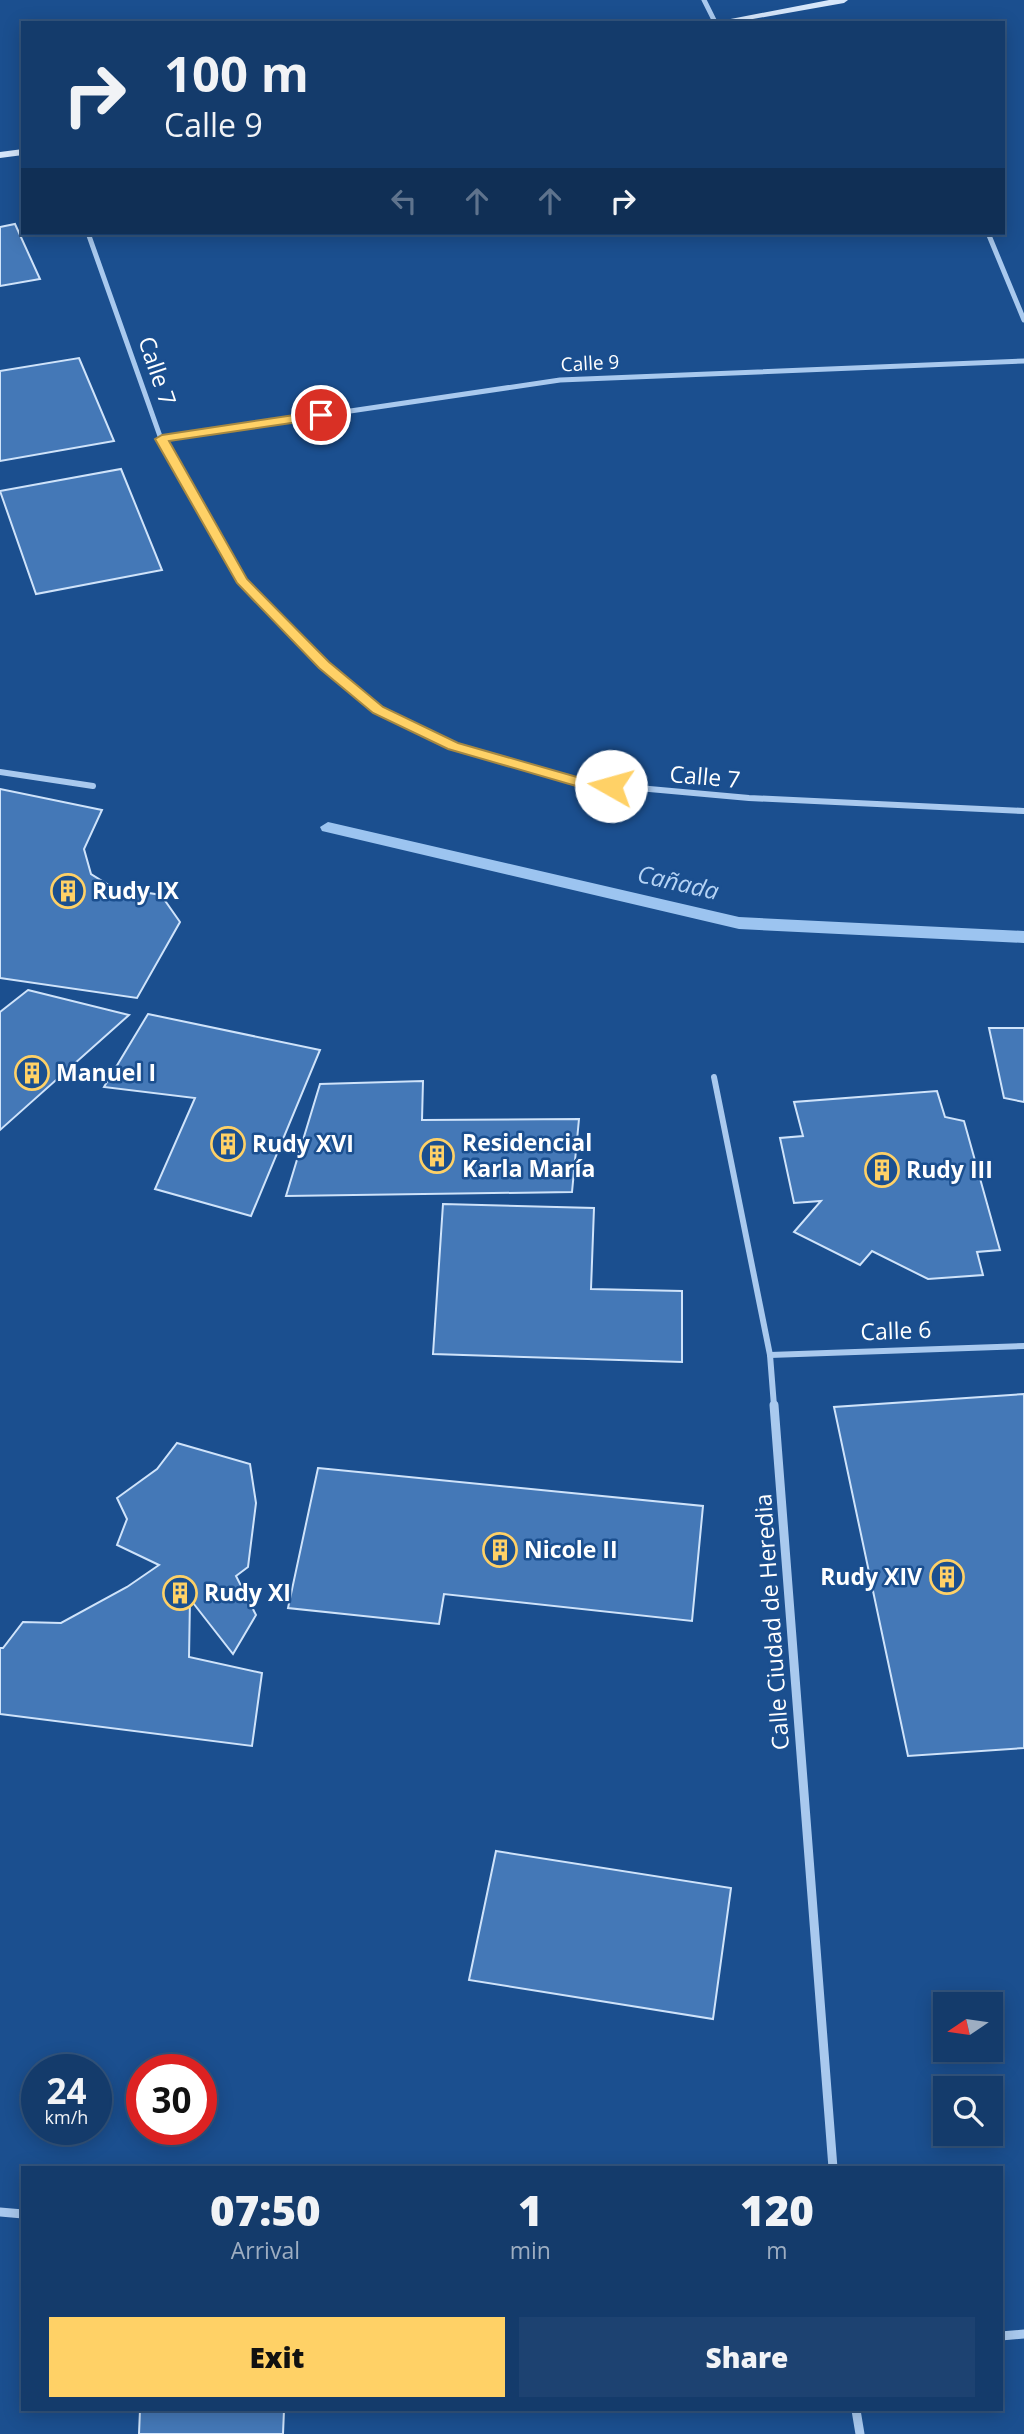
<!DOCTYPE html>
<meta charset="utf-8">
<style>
body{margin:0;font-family:"Open Sans",sans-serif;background:#1d4271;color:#f1f3f6;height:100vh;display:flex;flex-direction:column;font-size:26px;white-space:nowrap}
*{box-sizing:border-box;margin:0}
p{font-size:23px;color:#9dadc1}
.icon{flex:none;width:38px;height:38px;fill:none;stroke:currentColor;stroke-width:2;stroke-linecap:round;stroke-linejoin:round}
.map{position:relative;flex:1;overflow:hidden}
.sheet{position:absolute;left:21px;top:2166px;width:982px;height:245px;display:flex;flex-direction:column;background:#143b6b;border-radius:0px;box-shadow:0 4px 18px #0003,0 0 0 2px #33557e}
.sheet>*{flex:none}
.guide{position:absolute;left:21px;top:21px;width:984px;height:214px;border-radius:0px;box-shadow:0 4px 18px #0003,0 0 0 2px #33557e;background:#143b6b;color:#f1f3f6;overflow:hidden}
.needle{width:46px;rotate:257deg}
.controls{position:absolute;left:933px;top:1992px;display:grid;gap:14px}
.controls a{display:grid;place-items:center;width:70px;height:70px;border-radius:0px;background:#143b6b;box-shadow:0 4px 18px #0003,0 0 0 2px #33557e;font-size:35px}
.speed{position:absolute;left:21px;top:2054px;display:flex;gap:14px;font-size:35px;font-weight:700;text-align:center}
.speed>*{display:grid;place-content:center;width:91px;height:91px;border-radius:50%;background:#143b6b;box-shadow:0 4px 18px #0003,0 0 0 2px #33557e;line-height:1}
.speed small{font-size:18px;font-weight:400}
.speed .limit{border:10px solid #d22;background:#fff;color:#111}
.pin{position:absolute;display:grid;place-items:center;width:60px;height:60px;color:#fff;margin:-30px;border:4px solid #fff;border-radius:50%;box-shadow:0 2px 7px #0007}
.me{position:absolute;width:77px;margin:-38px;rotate:277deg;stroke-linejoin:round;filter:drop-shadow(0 0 5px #0008)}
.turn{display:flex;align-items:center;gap:24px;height:147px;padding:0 28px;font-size:32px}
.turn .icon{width:91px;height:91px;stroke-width:2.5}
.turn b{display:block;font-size:49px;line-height:60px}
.lanes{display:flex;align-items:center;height:66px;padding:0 28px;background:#0003;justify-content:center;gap:35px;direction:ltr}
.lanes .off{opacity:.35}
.eta{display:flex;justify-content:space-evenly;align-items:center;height:119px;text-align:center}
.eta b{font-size:42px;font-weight:800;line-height:49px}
.button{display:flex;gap:14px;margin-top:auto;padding:14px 28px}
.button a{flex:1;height:80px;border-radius:0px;background:#ffd166;color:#111;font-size:28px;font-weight:800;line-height:80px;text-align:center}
.button a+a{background:#1d4271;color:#f1f3f6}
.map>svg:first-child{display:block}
</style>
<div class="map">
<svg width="1024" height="2434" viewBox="0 0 1024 2434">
<rect width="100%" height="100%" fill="#1b4f8f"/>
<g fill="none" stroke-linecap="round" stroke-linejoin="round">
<!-- stream -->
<path fill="#9cc4f0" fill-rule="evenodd" d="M328 822 739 917 1024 931V943L739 929 322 831 320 827Z"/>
</g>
<!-- building -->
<g fill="#4478b7" stroke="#cfe3fa" stroke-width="2">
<path d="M15 224 40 279 0 286V227Z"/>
<path d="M79 358 114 441 0 461V371Z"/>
<path d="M121 469 162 570 36 594 0 491Z"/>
<path d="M0 789 102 810 84 849 91 874 112 887 161 895 180 922 137 998 0 978Z"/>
<path d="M28 990 129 1015 0 1130V1012Z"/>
<path d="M148 1014 320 1050 251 1216 155 1189 195 1098 104 1087Z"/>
<path d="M989 1028H1024V1102L1004 1098Z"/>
<path d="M423 1081 422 1120 579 1119 572 1192 286 1196 320 1084Z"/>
<path d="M937 1091 945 1117 964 1121 1000 1250 977 1252 983 1275 928 1279 872 1251 860 1265 794 1232 821 1201 794 1203 780 1138 803 1136 794 1102Z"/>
<path d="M443 1204 594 1208 591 1289 682 1291V1362L433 1354Z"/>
<path d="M1024 1394V1748L908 1756 834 1407Z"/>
<path d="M177 1443 250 1464 256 1503 248 1567 236 1576 256 1615 233 1654 190 1599 189 1657 262 1673 252 1746 0 1714V1648H3L23 1622 61 1623 127 1587 159 1565 117 1545 127 1519 117 1498 157 1469Z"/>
<path d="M318 1468 703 1506 692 1621 444 1594 439 1624 288 1608Z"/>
<path d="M496 1851 731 1888 713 2019 469 1980Z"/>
<path d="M140 2410H284L283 2434H139Z"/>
</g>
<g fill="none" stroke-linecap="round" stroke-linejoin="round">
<!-- street-far2 -->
<g stroke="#a9c9ee" stroke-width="5">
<path d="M704 0 715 22"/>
<path d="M88 233 161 439 242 581 273 613"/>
<path d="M988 233 1024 320"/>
<path d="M161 439 560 380 1024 361"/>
</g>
<!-- street-far1 -->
<g stroke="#a9c9ee" stroke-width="6">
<path d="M272 611 324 665 378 710 453 746 583 783 749 798 1024 811"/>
<path d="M0 772 93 786"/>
<path d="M714 1077 770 1355 774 1406"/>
<path d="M770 1355 1024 1346"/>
</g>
<!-- street -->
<g stroke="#a9c9ee" stroke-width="9">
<path d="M774 1405 833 2168"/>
<path d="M0 2212 23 2214"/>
<path d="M1001 2336 1024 2334"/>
<path d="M856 2410 860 2434"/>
</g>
<!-- secondary -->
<g fill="#d6e6fa" fill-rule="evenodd">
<path d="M829 0H848L844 3 730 23H710Z"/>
<path d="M23 149V155L0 158V152Z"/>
</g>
</g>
<!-- route -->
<path fill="#ffd166" stroke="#a68842" stroke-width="2" d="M321 411 327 415 325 418 169 441 247 579 329 662 383 707 458 743 584 779 616 782V789L583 788 448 749 373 713 319 668 237 583 155 439 162 435Z"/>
<!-- icons -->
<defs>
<g id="building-ring" transform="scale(1.75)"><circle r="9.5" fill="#1b4f8f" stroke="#ffd166" stroke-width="1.5"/><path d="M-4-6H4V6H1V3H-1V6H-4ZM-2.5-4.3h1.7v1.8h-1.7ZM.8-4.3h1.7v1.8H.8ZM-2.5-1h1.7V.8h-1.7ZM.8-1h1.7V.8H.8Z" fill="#ffd166"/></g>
</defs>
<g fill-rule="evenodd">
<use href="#building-ring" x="68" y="891"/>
<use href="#building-ring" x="32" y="1073"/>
<use href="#building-ring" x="228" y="1144"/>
<use href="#building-ring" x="437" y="1156"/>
<use href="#building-ring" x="882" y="1170"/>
<use href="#building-ring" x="500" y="1550"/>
<use href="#building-ring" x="947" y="1577"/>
<use href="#building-ring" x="180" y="1593"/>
</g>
<g text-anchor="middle" stroke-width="5" stroke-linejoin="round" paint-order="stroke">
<!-- far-street labels -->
<g font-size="19" fill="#fff" stroke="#1b4f8f">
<text transform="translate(590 363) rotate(-3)" y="7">Calle 9</text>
</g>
<!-- street labels -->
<g font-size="23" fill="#fff" stroke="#1b4f8f">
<text transform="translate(157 371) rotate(71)" y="8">Calle 7</text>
<text transform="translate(705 777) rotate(5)" y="8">Calle 7</text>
<text transform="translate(896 1331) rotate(-2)" y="8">Calle 6</text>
<text transform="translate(772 1622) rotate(-94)" y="8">Calle Ciudad de Heredia</text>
</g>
<!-- poi labels -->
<g font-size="23" font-weight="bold" fill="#fff" stroke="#1b4f8f" text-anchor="start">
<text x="92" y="899">Rudy IX</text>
<text x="56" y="1081">Manuel I</text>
<text x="462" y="1151">Residencial<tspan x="462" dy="26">Karla María</tspan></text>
<text x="252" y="1152">Rudy XVI</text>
<text x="906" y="1178">Rudy III</text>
<text x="524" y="1558">Nicole II</text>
<text x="922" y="1585" text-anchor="end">Rudy XIV</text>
<text x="204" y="1601">Rudy XI</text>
</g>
<!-- water labels -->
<g font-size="24" font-style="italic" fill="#b5d3f5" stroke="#1b4f8f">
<text transform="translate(678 883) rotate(13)" y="8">Cañada</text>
</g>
</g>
</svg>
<div class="controls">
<a><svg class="needle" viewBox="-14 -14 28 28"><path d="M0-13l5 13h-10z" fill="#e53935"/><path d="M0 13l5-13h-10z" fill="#9dadc1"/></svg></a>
<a><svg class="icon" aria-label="search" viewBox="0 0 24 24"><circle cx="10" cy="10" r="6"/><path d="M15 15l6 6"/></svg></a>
</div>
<div class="speed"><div>24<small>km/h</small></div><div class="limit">30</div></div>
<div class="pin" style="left:321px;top:415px;background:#d93025"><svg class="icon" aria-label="arrive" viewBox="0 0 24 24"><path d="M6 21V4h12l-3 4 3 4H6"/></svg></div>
<svg class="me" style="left:611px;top:786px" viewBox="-20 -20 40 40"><circle r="19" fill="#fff"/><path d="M0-13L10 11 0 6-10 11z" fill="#ffd166"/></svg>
<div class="guide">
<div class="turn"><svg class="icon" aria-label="right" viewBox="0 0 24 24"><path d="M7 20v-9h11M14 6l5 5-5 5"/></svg><div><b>100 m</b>Calle 9</div></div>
<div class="lanes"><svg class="icon off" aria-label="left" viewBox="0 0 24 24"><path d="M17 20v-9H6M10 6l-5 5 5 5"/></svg><svg class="icon off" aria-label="ahead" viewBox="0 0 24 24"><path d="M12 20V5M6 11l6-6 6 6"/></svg><svg class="icon off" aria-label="ahead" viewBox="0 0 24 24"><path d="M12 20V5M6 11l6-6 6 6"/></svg><svg class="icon" aria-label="right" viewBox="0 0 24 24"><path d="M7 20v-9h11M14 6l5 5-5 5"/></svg></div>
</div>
<section class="sheet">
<div class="eta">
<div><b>07:50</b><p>Arrival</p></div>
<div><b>1</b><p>min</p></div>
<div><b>120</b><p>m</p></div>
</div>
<div class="button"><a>Exit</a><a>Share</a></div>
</section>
</div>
